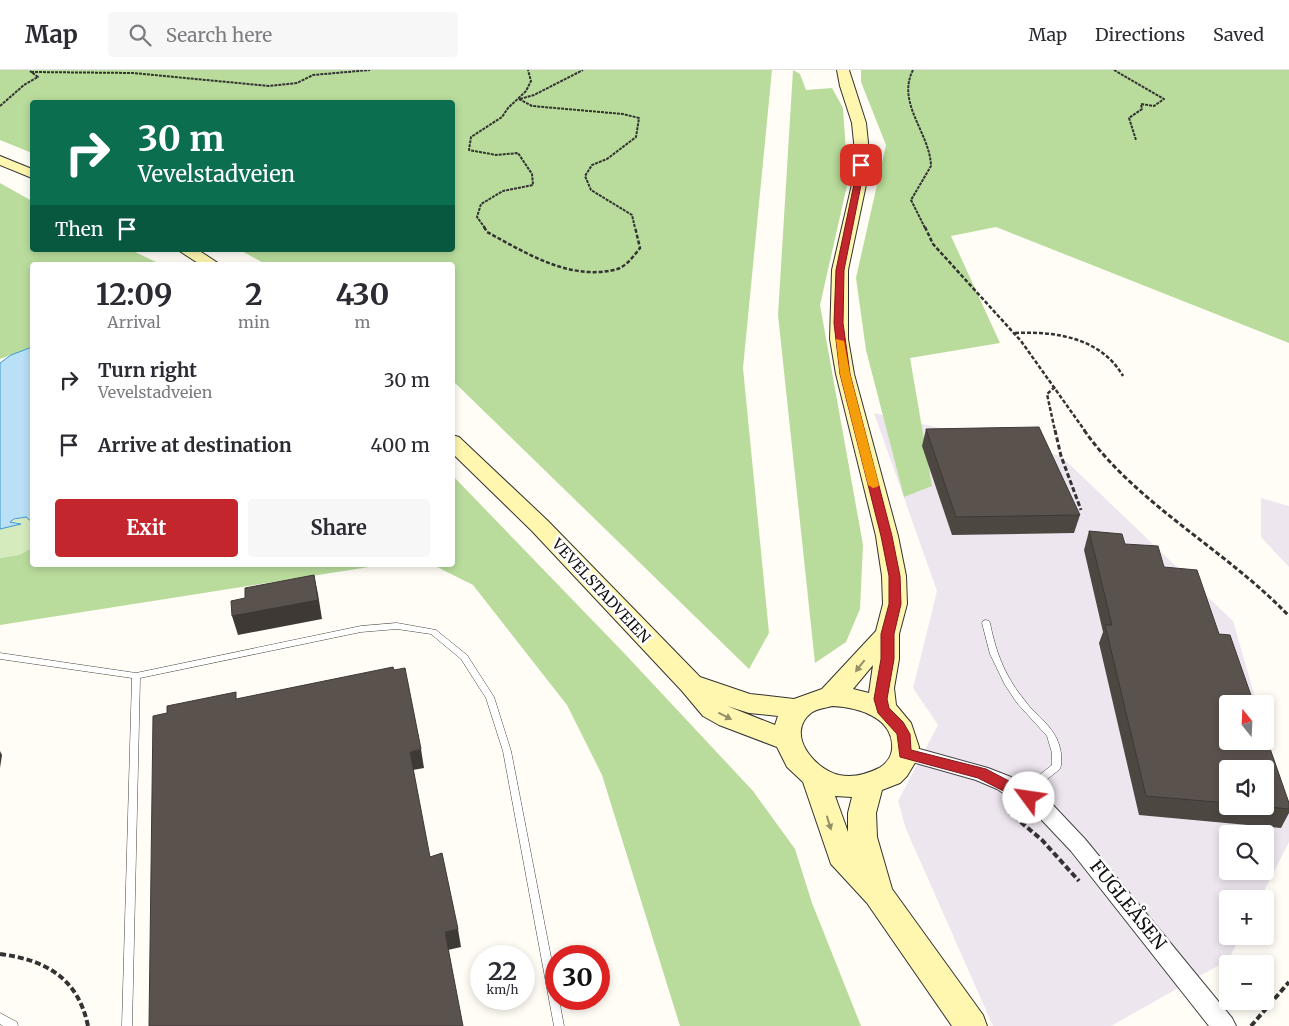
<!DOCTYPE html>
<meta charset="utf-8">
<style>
body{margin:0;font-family:Merriweather,serif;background:#f7f7f7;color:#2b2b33;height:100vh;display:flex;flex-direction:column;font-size:19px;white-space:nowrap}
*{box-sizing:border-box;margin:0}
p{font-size:16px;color:#7c7c81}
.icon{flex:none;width:28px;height:28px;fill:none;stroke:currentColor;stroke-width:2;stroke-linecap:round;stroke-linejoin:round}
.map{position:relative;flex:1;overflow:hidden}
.sheet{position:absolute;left:30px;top:192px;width:425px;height:305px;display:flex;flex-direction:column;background:#fff;border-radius:5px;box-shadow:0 2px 8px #0003}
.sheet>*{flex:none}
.top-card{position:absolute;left:30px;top:30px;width:425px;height:152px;border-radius:5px;box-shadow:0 2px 8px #0003;background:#0b6e4f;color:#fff;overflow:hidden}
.needle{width:32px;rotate:342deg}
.fabs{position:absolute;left:1219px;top:625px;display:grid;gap:10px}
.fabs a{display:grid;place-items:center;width:55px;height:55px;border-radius:5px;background:#fff;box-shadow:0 2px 8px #0003;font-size:25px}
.speed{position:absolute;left:470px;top:875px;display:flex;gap:10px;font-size:25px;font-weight:700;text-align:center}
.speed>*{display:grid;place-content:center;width:65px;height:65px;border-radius:50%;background:#fff;box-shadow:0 2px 8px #0003;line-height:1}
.speed small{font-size:12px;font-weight:400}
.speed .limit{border:8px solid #d22;background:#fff;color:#111}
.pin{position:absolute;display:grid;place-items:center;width:42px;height:42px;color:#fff;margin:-21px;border-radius:10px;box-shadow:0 2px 8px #0006}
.me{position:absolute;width:55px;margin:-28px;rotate:301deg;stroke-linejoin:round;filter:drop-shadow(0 0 4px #0008)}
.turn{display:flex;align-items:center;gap:18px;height:105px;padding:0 25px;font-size:22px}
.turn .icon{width:65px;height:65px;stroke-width:2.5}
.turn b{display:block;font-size:35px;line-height:42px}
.then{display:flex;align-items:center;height:48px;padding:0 25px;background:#0003;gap:10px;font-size:19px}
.eta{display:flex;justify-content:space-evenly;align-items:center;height:85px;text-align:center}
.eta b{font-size:30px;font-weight:700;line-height:35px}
.action{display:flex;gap:10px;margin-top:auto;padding:10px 25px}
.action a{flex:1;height:58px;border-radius:5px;background:#c4262e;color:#fff;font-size:20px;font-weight:700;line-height:58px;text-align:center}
.action a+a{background:#f7f7f7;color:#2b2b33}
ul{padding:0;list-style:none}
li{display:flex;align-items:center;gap:15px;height:65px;padding:0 25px}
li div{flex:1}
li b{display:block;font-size:19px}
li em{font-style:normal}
header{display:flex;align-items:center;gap:30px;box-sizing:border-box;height:70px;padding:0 25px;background:#fff;border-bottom:1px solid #e1e1e2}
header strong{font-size:24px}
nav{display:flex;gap:28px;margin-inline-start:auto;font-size:18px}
.search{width:350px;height:45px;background:#f7f7f7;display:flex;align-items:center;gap:12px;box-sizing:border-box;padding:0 18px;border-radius:5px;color:#7c7c81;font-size:19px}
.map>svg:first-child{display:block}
</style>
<header>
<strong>Map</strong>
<div class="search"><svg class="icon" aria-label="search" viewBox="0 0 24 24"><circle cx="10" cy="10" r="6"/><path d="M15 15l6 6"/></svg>Search here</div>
<nav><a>Map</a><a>Directions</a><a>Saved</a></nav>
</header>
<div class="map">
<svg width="1289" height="956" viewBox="0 0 1289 956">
<rect width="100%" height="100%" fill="#fffdf5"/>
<!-- industrial -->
<g fill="#eee6ef" fill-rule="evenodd">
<path d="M874 343 1061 386 1233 551 1257 634H1228V671H1265V661L1289 743V772L1260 829H1228V866H1241L1228 890 1111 956H993L906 759 898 731 938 655 913 618 937 521ZM1228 699H1265V736H1228ZM1228 764H1265V801H1228Z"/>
<path d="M1261 428 1289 436V497L1261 467Z"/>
</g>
<!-- green -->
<path fill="#d5ebbd" d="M26 447 32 452V478L19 485 0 488V459L21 453 10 451Z"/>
<!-- forest -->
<g fill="#b9dc9c">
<path d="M0 0H772L743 298 769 563 749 599 453 311 452 195H267L240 180H452V32H32V83L0 70Z"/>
<path d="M793 0 800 4 806 20 832 18 843 38 848 111 820 235 863 475 860 539 846 572 815 593 778 245Z"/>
<path d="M861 0H1289V273L996 157 951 166 1000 273 910 288 932 416 904 427 866 280 856 208 886 75 861 12Z"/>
<path d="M0 113 32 131V180H131L162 195H32V277L0 289Z"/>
<path d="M453 406 624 583 753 721 795 779 812 833 861 956H680L602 705 567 635 473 515 433 495H452Z"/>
<path d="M32 478V495H382L0 555V488L19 485Z"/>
</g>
<!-- water -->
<path fill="#b9e0f7" stroke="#3f96cf" d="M32 277V452L26 447 14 449 10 452 21 454 0 459V293L11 285Z"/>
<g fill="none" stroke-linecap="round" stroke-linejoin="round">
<!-- service casing -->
<g stroke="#444" stroke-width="1">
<g id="service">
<path d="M986 550 989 551 990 553C994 573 1000 593 1011 611 1016 620 1023 628 1029 636 1043 651 1058 661 1061 683 1061 688 1062 694 1060 699L1025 727 1022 728 1019 727 1017 724 1019 721 1052 695V683L1047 666 1017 633 1005 615 990 584 982 553 983 551Z"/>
<path d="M397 553 436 560 467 585 494 627 511 681 556 913V929H559L564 956H554L503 681 486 628 461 589 431 564 397 559 361 562 140 608 132 956H122L132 608 0 589V583L136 603 361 556Z"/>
<path d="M0 943 17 952 18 956H3L0 954Z"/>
</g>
</g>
<!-- minor casing -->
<g stroke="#444" stroke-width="2">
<path id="minor" d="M905 675 988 698 1011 707 1051 733 1085 769 1232 948 1236 956H1209L1071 781 1037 745 997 719 976 710 898 688 895 683 898 678Z"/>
</g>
<!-- secondary casing -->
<g stroke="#333" stroke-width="2">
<g id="secondary">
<path d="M837 0H849L866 53 869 82 867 110 848 200V269L854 304 898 466 906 506 907 534 899 564V589L894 618 896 635 911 653 919 677 916 691 907 706 900 713 882 720 876 743 877 767 892 819 983 945 987 956H952L867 833 831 794 803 712 787 697 777 677 719 655 703 646 682 621 532 461 452 383V365L459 367 548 451 700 607 750 624 794 629 822 619 876 561 883 534 882 506 876 466 836 304 830 269 832 200 853 110 855 82 852 53 840 16ZM873 595 869 623 853 619ZM727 636 749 643 778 646 775 655ZM832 636C857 637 895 647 892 680 891 687 886 694 879 698 867 704 853 708 839 705 814 699 785 664 811 643 816 639 825 638 832 636ZM835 726 852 727 848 743V762Z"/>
<path d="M0 86 32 99V108L0 95Z"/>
<path d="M178 180H198L221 195H201Z"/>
</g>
</g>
<!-- path-far3 -->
<g stroke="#333" stroke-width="2" stroke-dasharray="3 1" stroke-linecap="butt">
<path d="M913 0C896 33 930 63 931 96L911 130 925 158"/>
<path d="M1114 0 1164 29 1154 36 1141 34 1142 39 1129 48 1136 70"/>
<path d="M31 2 133 3 269 16 297 13 313 5 370 0"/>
<path d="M519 29 532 36 623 44 639 48 636 67 607 89 592 95 585 106 591 120 632 145 635 158"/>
<path d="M520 29 534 25 583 0"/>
<path d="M0 36 24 15 38 7 30 1"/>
<path d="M485 158 477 147 481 134 503 121 533 115 532 104 518 83 496 85 469 80 471 67 502 47 508 38 526 21 531 11 528 0"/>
</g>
<!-- path-far2 -->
<g stroke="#333" stroke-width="2.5" stroke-dasharray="4 2" stroke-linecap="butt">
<path d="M484 157 487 162C526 183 568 210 614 200 625 198 633 187 640 178L635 157"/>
<path d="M925 157 933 174 1021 271 1085 361"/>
<path d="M1015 263C1056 261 1101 268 1123 306"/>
<path d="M1055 317 1047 324 1055 361"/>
</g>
<!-- path-far1 -->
<g stroke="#333" stroke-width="3" stroke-dasharray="5 2.5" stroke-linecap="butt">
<path d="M1055 360 1061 386 1081 440"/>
<path d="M1084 360C1136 434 1226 480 1289 546"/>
</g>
<!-- path -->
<g stroke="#333" stroke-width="4" stroke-dasharray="6 3" stroke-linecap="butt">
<path d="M1010 739V743L1042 770 1079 811"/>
<path d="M0 884C46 890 78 908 88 956"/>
<path d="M1251 956 1289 912"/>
</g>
<!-- service -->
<use href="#service" fill="#fff" fill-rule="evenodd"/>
<!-- minor -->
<use href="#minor" fill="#fff" fill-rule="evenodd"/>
<!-- secondary -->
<use href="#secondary" fill="#fff6b0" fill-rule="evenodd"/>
</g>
<!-- wall -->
<g fill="#4d4742" fill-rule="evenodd">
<path d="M926 359 1080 445 1074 463 952 465 922 376Z"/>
<path d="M1089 461 1125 474 1164 497 1289 733V743L1281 758 1139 745 1099 573 1103 562 1084 480ZM1228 699 1265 736H1228Z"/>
</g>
<!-- shaded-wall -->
<g fill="#3f3936">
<path d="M314 505 318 524 322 549 238 565 232 546Z"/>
<path d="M421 679 424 698 413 700 410 682Z"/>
<path d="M0 681 2 685 0 698Z"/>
<path d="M458 859 461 877 448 880 445 862Z"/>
</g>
<!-- building -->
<g fill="#5a524d" stroke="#3f3936">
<path d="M1039 357 1080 445 956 447 926 359Z"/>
<path d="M1089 461 1122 464 1125 474 1158 476 1164 497 1197 500 1219 564 1230 565 1254 634H1228V671H1265V664L1289 733V739L1259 736H1265V699H1228V733L1146 726 1105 555H1112Z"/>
<path d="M314 505 318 530 232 546 231 531 245 528V518Z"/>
<path d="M393 597 394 600 405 598 421 679 410 682 430 787 442 783 458 859 445 862 463 956H149L153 646 167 643V636L236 622V629Z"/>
</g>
<!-- one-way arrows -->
<defs><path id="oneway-solid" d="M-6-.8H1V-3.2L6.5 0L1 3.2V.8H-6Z" transform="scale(1.25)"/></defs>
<g fill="#948f68">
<use href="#oneway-solid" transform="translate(860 596) rotate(128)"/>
<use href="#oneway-solid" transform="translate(725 646) rotate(27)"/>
<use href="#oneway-solid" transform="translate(829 753) rotate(73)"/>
</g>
<!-- route -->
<path fill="#c4262e" stroke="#7f191e" d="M861 93 865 95 844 200 843 253 850 304 892 466 900 506 901 534 894 564V589L887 629 889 638 903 652 910 664 911 680 986 699 1034 724 1036 728 1034 732 1029 734 978 708 900 687 897 664 878 643 874 629 881 589V564L889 534V506L881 466 840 304 834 253 836 200 858 95Z"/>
<!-- slow -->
<path fill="#f59e0b" d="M836 269 844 271 850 304 879 415 877 417 873 418 868 415 840 304Z"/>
<g text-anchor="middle" stroke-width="5" stroke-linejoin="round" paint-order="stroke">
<!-- street labels -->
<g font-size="15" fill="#111" stroke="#fff">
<text transform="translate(601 521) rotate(47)" y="5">VEVELSTADVEIEN</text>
</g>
<!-- near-street labels -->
<g font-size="18" fill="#111" stroke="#fff">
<text transform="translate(1128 835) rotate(51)" y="6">FUGLEÅSEN</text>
</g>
</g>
</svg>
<div class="fabs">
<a><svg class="needle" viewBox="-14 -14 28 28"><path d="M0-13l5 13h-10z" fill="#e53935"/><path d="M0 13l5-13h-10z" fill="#7c7c81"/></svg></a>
<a><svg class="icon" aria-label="sound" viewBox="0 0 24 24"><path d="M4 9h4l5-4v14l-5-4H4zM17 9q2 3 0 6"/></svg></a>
<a><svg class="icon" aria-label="search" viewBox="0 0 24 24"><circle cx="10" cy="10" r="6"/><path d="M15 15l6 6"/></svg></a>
<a>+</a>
<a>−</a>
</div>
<div class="speed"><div>22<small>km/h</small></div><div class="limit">30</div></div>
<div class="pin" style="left:861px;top:95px;background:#d93025"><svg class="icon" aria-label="arrive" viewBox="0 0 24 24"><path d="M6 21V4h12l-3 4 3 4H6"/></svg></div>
<svg class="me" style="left:1029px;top:728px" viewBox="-20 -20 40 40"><circle r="19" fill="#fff"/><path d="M0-13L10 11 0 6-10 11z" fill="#c4262e"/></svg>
<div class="top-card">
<div class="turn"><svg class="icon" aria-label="right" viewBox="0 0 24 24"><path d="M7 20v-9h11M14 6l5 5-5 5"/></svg><div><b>30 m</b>Vevelstadveien</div></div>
<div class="then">Then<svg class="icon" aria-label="arrive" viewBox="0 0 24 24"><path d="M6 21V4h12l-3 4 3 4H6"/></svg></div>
</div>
<section class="sheet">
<div class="eta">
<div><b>12:09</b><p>Arrival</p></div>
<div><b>2</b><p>min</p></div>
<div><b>430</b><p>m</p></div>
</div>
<ul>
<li><svg class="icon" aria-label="right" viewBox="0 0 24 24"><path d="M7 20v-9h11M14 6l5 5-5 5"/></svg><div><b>Turn right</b><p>Vevelstadveien</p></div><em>30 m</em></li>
<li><svg class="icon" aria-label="arrive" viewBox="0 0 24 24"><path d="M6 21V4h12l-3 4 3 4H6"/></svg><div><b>Arrive at destination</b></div><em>400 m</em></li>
</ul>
<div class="action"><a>Exit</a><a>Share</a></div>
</section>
</div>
